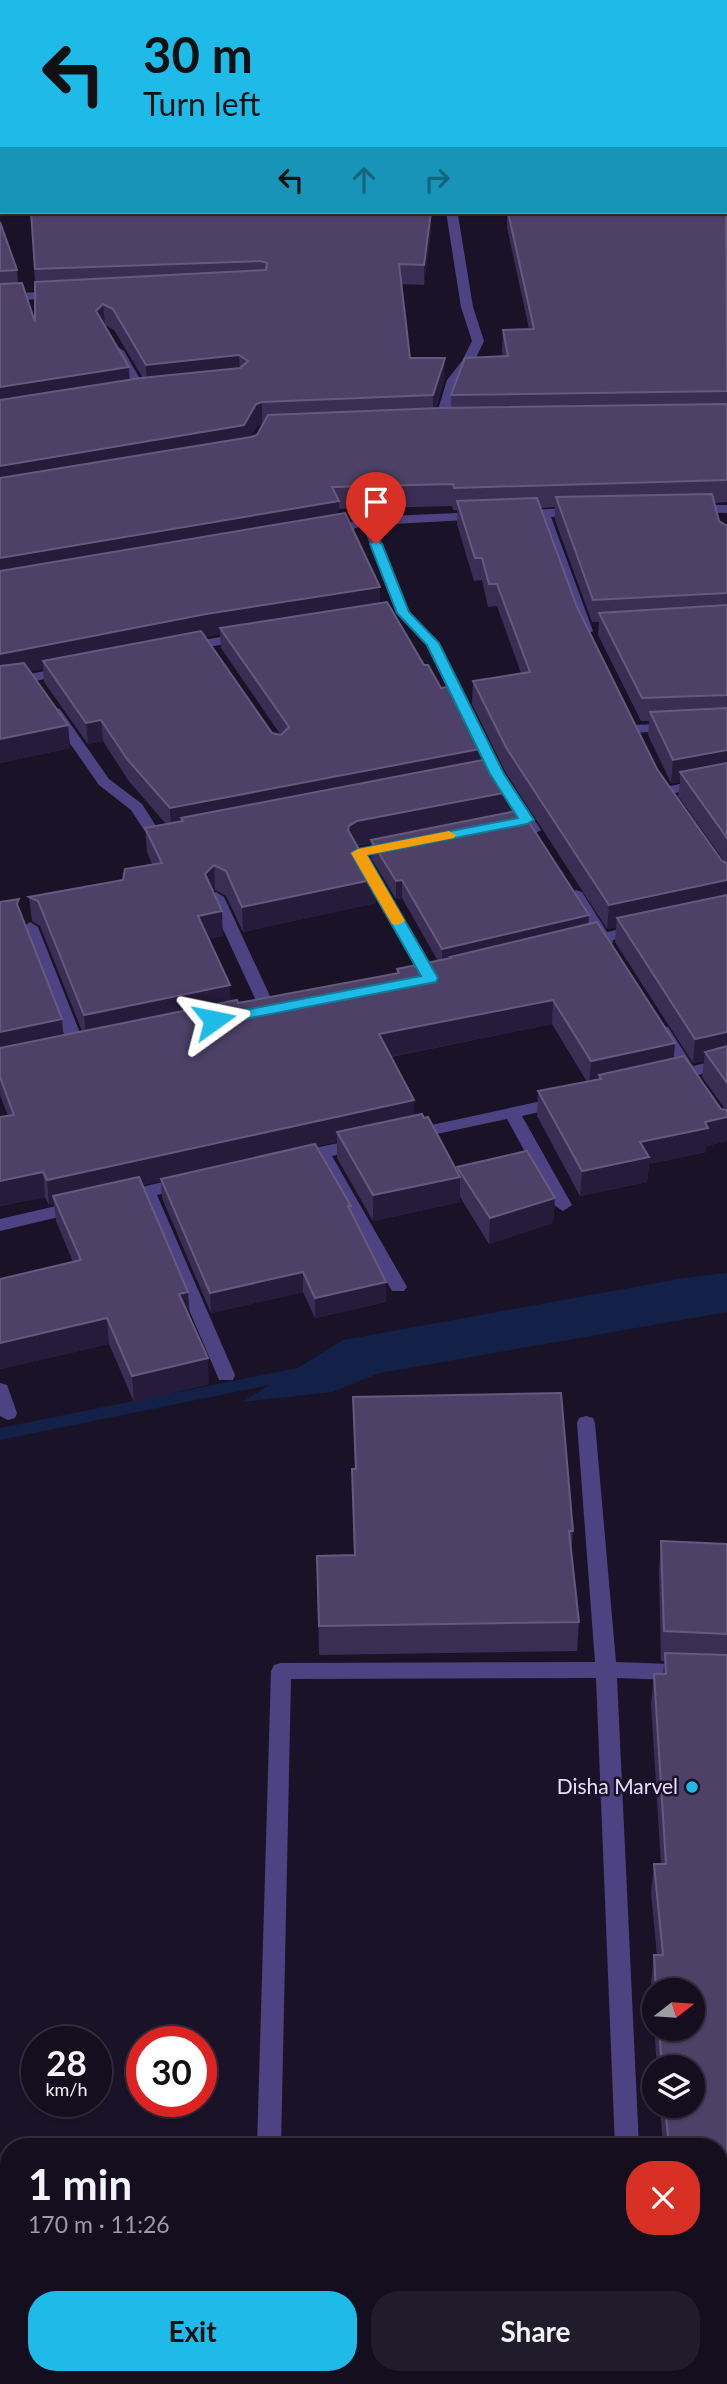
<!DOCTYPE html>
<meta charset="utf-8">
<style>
body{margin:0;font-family:Lato,sans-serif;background:#211c2b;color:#f1f3f6;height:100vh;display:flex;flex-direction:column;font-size:26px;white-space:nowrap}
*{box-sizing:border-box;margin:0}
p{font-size:23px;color:#9d9ca4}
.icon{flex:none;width:38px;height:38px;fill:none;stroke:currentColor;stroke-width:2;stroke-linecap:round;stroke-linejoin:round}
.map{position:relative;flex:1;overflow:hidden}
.details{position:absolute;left:0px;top:2138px;width:728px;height:247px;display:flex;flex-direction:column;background:#140e1e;border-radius:28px 28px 0 0;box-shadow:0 2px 5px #0004,0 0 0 2px #332e3c}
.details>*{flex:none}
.hud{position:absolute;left:0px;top:0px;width:728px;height:214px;box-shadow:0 2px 5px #0004,0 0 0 2px #332e3c;background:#1ebae8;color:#111;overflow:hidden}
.needle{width:46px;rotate:73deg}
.tools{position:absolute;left:642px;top:1978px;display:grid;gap:14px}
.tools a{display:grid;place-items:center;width:63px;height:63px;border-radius:50%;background:#140e1e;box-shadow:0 2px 5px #0004,0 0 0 2px #332e3c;font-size:35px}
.speed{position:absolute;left:21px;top:2026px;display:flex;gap:14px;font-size:35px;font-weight:700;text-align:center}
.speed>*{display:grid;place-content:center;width:91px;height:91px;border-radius:50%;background:#140e1e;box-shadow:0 2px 5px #0004,0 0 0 2px #332e3c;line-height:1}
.speed small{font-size:18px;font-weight:400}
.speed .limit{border:10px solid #d22;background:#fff;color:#111}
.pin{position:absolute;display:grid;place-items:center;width:60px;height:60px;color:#fff;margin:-72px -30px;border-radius:50% 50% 50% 0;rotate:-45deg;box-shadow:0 0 7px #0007}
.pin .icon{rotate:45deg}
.me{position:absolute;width:77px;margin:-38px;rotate:78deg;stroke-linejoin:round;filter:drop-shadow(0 0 5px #0008)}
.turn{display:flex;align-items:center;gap:24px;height:147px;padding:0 28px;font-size:32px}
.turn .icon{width:91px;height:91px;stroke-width:2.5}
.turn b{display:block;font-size:49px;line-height:60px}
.lanes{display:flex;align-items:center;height:66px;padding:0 28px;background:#0003;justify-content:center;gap:35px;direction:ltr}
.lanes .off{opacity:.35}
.round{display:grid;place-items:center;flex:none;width:74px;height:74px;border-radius:28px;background:#211c2b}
.headline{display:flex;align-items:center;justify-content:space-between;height:119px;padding:0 28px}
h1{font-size:42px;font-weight:700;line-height:52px}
.button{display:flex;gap:14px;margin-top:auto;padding:14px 28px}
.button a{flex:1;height:80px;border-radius:28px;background:#1ebae8;color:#111;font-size:28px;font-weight:700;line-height:80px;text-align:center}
.button a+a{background:#211c2b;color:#f1f3f6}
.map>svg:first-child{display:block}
</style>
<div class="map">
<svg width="727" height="2384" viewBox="0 0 727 2384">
<rect width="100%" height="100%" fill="#1a1328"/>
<!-- water -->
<path fill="#132047" d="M727 1273V1312L380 1373 332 1392 242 1402 343 1340 684 1278Z"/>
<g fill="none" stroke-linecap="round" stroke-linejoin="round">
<!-- stream -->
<path fill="#132047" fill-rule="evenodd" d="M302 1367 308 1369 310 1373 308 1377 0 1440V1428Z"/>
<!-- minor -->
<g fill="#4e4382" fill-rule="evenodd">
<path d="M712 0H722L723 2H713Z"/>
<rect x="726" y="11" width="1" height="8"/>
<path d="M0 157H2L0 164Z"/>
<path d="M446 212H487L481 215H458L473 307 484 341 474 362 459 381 446 423 440 427 434 423 447 380 462 361 472 341 461 307Z"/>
<path d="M59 291 63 293V297L0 302V294Z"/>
<path d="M118 347 124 351 148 393 146 396H138L136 393 112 351Z"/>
<path d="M693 505H727V513L688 512V506Z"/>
<path d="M578 508 585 512 583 515 551 517 593 631 586 635 579 631 538 517 519 518 512 514 519 510Z"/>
<path d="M480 512 485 513V519L375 525 409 612 439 643 504 774 541 830 533 835 528 833 490 774 426 645 396 613 363 526 328 536 321 532 367 517Z"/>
<path d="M244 633 251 637 249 640 185 651 178 647 185 643Z"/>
<path d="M65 667 70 668V674L0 688V680Z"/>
<path d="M55 708 60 709 109 779 142 804 161 834H172L175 837 172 840 152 842 131 810 99 785 48 712Z"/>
<path d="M670 723 677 727 675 730 635 733 628 729 635 725Z"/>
<path d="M727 775V783L665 795 658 791 665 787Z"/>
<path d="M395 841 403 846 400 849 367 856 438 978 436 981 430 983 422 978 350 853 353 850Z"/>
<path d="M576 890 582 892 607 932 638 925 646 930 644 933 613 940 612 945 606 947 599 943 577 945 575 942 577 939 594 935 568 895Z"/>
<path d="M216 892 224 897 276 1009 274 1013 268 1014 260 1009 208 897Z"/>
<path d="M30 922 38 927 84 1043 91 1048 89 1052 78 1054 70 1049 22 927Z"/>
<path d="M662 1026 668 1027 693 1066 727 1058V1068L698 1075 700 1078 698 1082 692 1083 684 1078 666 1080 664 1076 666 1072 678 1069 654 1031Z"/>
<path d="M560 1097 566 1098 568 1102 566 1106 522 1116 572 1205 563 1211 554 1205 507 1119 413 1139 404 1134 413 1129Z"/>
<path d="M358 1139 367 1145 364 1149 332 1156 407 1287 404 1291H392L317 1159 300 1163 291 1157 300 1151Z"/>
<path d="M184 1177 190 1179 193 1183 190 1187 157 1195 235 1375 233 1380H219L217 1375 141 1198 122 1203 113 1197 116 1193Z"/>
<path d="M78 1201 84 1203 87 1207 84 1211 0 1231V1219Z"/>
<path d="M0 1383 7 1385 17 1413 15 1418 8 1420 0 1416Z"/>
<path d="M586 1416 593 1418 595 1423 616 1662 727 1666V1682L617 1678 639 2147H615L596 1678 291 1679 281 2147H257L271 1671 274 1665 281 1663 595 1662 577 1423 579 1418Z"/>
</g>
</g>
<!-- wall -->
<g fill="#3b2e55" fill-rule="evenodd">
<path d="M727 202V502L714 503 719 521 727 526V1141L706 1146V1152L649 1164 647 1182 580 1196 537 1116 538 1091 587 1082 552 1024 391 1057 414 1116 457 1170V1167L555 1198 553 1223 489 1244 460 1197V1202L373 1221 337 1158V1142L317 1146 351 1212 386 1302 315 1318 303 1292 211 1313 162 1198 161 1181 142 1185 190 1317 209 1384 134 1402 109 1344 0 1369V1279L73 1262 56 1221 54 1204 49 1205 45 1197 0 1206V1117L8 1116 0 1095V902L20 912 64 1035 82 1031 40 926 32 921 29 897 123 880 152 864 147 852 145 828 166 824 128 780 103 741 88 744 44 682 43 669 30 671 68 725 70 748 0 763V222L17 270 18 283 35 322V282L31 212H431V229L424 285 401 284 410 358 444 379 436 408H451V395L503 357 502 351 503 330 529 329 507 227V212H726ZM105 325 114 330 143 378 129 380V367ZM263 423 257 435 250 437 257 426ZM452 506 453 510H457V524L474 581 482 580 488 607 497 606 521 673 473 681 472 704 506 773 607 929 616 927 615 942 693 1063 704 1061 702 1077 726 1110 721 1109 673 1059 675 1043 588 924 513 812 514 791 484 759 485 748 424 665 380 604 339 514V509ZM555 507V520L592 622H599L598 635 641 721H649L648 735 671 783 680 782 678 796 725 862 722 861 657 769 577 607 541 508ZM220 634 221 648 280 734 272 733 205 637ZM371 843V858L396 899 402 898 438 961 397 969V973L238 1003 231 1001 208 938 223 936 213 891 215 890 226 896 243 932 376 903 357 846Z"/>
<path d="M353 1397 573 1531 571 1555 579 1622 577 1651 319 1655 317 1556 354 1555 352 1469H355Z"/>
<path d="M661 1541 727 1544V2285H719V2147H663L660 2105H693V2067H657L651 1984 654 1955H657L651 1893 654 1864H661L651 1704 654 1674H663L664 1661H661L659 1571ZM654 1990H693V2028H654Z"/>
<rect x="225" y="2376" width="267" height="8"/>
</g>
<!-- shaded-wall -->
<g fill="#261b3b">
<path d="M431 212V229L424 285V265Z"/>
<path d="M103 304 105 325 96 311Z"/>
<path d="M239 355 240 376 147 386 146 365Z"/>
<path d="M445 358 444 379 433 416V395Z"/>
<path d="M129 367 130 388 0 408V387Z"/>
<path d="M262 402V423L257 426 244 447 0 488V466Z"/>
<path d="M339 501V523L0 580V558Z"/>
<path d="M380 587V610L220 628V634L47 668 43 661V669L0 677V654L206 614Z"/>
<path d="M101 720 103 741 88 744 86 723Z"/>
<path d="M68 725 70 748 0 763V739Z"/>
<path d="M485 748 484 769 183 821 181 818V827L171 829 170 808Z"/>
<path d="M727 750V773L680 772V782L671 783 673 760Z"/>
<path d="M514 791 513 815 371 840V843L357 845 349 851 348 830 349 826 357 821Z"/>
<path d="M214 865 215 890 206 898 205 874Z"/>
<path d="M376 879V903L243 932 242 907Z"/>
<path d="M402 880V898L396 899V881Z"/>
<path d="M727 880V897L617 918 616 927 607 929 609 905Z"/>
<path d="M222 911 223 936 199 940 198 916Z"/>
<path d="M589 915 588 933 451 958 450 957V966L442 968V949Z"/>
<path d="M230 985 231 1010 86 1040 84 1015Z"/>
<path d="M553 1000 552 1024 379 1059V1034Z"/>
<path d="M62 1019 64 1044 0 1057V1032Z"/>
<path d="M727 1032V1056L705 1052 704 1061 693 1063 695 1039Z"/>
<path d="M675 1043 673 1067 601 1079 599 1075 598 1084 589 1086 591 1061Z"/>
<path d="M414 1100V1125L337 1132V1142L57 1204 53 1196 54 1204 49 1205 47 1180Z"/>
<path d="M727 1117V1141L706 1146V1152L649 1164 647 1182 580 1196 582 1171 640 1142Z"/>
<path d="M43 1172 45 1197 0 1206V1181Z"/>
<path d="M460 1177V1202L373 1221V1195Z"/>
<path d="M555 1198 553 1223 489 1244 490 1218Z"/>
<path d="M303 1272V1292L211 1313 210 1293Z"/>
<path d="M386 1282V1302L315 1318V1298Z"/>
<path d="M188 1292 190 1317 179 1294Z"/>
<path d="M107 1318 109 1344 0 1369V1343Z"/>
<path d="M208 1358 209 1384 134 1402 132 1376Z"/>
</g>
<!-- building -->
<g fill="#4d4167" stroke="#655a7e" stroke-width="2">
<rect x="20" y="0" width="438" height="2"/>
<path d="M461 0H715L716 2H462Z"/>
<path d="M726 202 727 391 451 395 465 358 508 356 503 330 534 329 508 212H726Z"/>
<path d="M31 212H431L424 265 399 264 410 358H445L433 395 262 402 256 404 244 425 0 466V400L141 378 240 368 248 361 239 355 146 365 113 309 103 304 96 311 129 367 0 387V284L22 283 35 322V282L266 270 267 263 260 261 35 269Z"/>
<path d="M0 222 17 270 0 271Z"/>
<path d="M727 404V480L454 488 453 484 332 487 339 501 0 558V478L251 437 257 435 268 415 440 408Z"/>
<path d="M712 494 719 521 727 526V593L593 600 556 497Z"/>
<path d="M537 498 577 607 657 769 722 861 727 863V880L609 905 507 749 473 681 530 672 497 584H489L482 558H475L457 501Z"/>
<path d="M345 513 380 587 206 614 0 654V571Z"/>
<path d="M387 602 424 665H428L441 688 454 686 485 748 170 808 127 759 101 720 86 723 43 661 201 631 272 733 281 735 289 727 220 628Z"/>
<path d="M727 605V695L642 698 599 613Z"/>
<path d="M24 663 68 725 0 739V666Z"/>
<path d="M727 708V750L673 760 650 712Z"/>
<path d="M493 758 514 791 357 821 349 826 348 830 376 879 242 907 226 871 214 865 205 874 222 911 198 916 230 985 84 1015 38 901 29 897 123 880 125 869 162 863 145 828 183 821 181 818Z"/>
<path d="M727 763V838L680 772Z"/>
<path d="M521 810 589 915 442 949 402 880 396 881 371 840Z"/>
<path d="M727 895V1032L695 1039 617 918Z"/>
<path d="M19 899 17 904 62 1019 0 1032V902Z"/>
<path d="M597 922 675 1043 591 1061 553 1000 379 1034 414 1100 47 1180 43 1172 0 1181V1117L14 1115 0 1077V1048L237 1000 238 1003 399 973 397 969 451 958 450 957Z"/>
<path d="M727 1046V1083L705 1052Z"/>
<path d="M684 1056 721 1109 727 1110V1117L705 1122 708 1128 640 1142 649 1157 582 1171 538 1091 601 1079 599 1075Z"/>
<path d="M422 1114 424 1118 428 1117 460 1177 373 1195 337 1132Z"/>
<path d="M315 1144 351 1206H348L386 1282 315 1298 303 1272 210 1293 161 1179Z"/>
<path d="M527 1151 555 1198 490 1218 457 1167Z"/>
<path d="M139 1177 188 1292 179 1294 208 1358 132 1376 107 1318 0 1343V1279L81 1260 53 1196Z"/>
<path d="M561 1393 573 1531H569L579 1622 319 1626 317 1556 355 1555 352 1469H356L353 1397Z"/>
<path d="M661 1541 727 1544V1634L664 1631Z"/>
<path d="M665 1653 727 1655V2256H719V2147H669L665 2105H693V2067H662L659 2028H693V1990H656L654 1955H663L654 1864H666L654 1674H666Z"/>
<path d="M284 2376H492V2384H413Z"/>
</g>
<!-- route -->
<path fill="#1ebae8" stroke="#147997" stroke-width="2" d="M376 540 382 544 409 612 439 643 504 774 534 820 527 824 367 855 438 978 436 982 214 1025 209 1024 207 1020 209 1017 214 1016 421 976 351 853 358 849 518 818 490 774 427 645 397 613 370 544Z"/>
<!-- slow -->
<path fill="#f59e0b" d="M449 831 456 835 454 838 367 855 405 921 397 925 392 924 351 853 358 849Z"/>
<!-- markers -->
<circle fill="#1ebae8" stroke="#1a1328" stroke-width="2.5" cx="692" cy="1787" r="7"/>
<g text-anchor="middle" stroke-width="5" stroke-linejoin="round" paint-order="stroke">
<!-- near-poi labels -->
<g font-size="21" fill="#e5defc" stroke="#1a1328" text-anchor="end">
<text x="678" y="1794">Disha Marvel</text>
</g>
</g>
</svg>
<div class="tools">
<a><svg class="needle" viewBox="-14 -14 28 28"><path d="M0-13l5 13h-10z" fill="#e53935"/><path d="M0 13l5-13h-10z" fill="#9d9ca4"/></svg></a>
<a><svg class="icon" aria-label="layers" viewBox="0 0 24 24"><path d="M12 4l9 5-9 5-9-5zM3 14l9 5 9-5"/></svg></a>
</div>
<div class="speed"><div>28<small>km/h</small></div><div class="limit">30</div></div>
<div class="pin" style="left:376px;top:544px;background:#d93025"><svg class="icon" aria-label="arrive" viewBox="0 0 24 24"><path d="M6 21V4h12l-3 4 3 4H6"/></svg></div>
<svg class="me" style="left:214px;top:1020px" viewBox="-20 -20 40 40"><path d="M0-17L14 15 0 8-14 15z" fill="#1ebae8" stroke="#fff" stroke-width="4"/></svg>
<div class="hud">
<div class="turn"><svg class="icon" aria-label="left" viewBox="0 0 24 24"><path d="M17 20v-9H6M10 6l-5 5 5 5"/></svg><div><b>30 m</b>Turn left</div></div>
<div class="lanes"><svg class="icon" aria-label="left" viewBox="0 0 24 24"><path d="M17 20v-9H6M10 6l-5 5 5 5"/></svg><svg class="icon off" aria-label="ahead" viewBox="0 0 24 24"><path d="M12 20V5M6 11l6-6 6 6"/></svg><svg class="icon off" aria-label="right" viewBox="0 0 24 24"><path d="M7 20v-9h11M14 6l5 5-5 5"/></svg></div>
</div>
<section class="details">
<div class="headline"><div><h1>1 min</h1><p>170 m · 11:26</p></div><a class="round" style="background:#d93025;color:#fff"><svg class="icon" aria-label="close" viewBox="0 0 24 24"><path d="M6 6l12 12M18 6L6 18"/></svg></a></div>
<div class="button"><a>Exit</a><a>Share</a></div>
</section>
</div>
